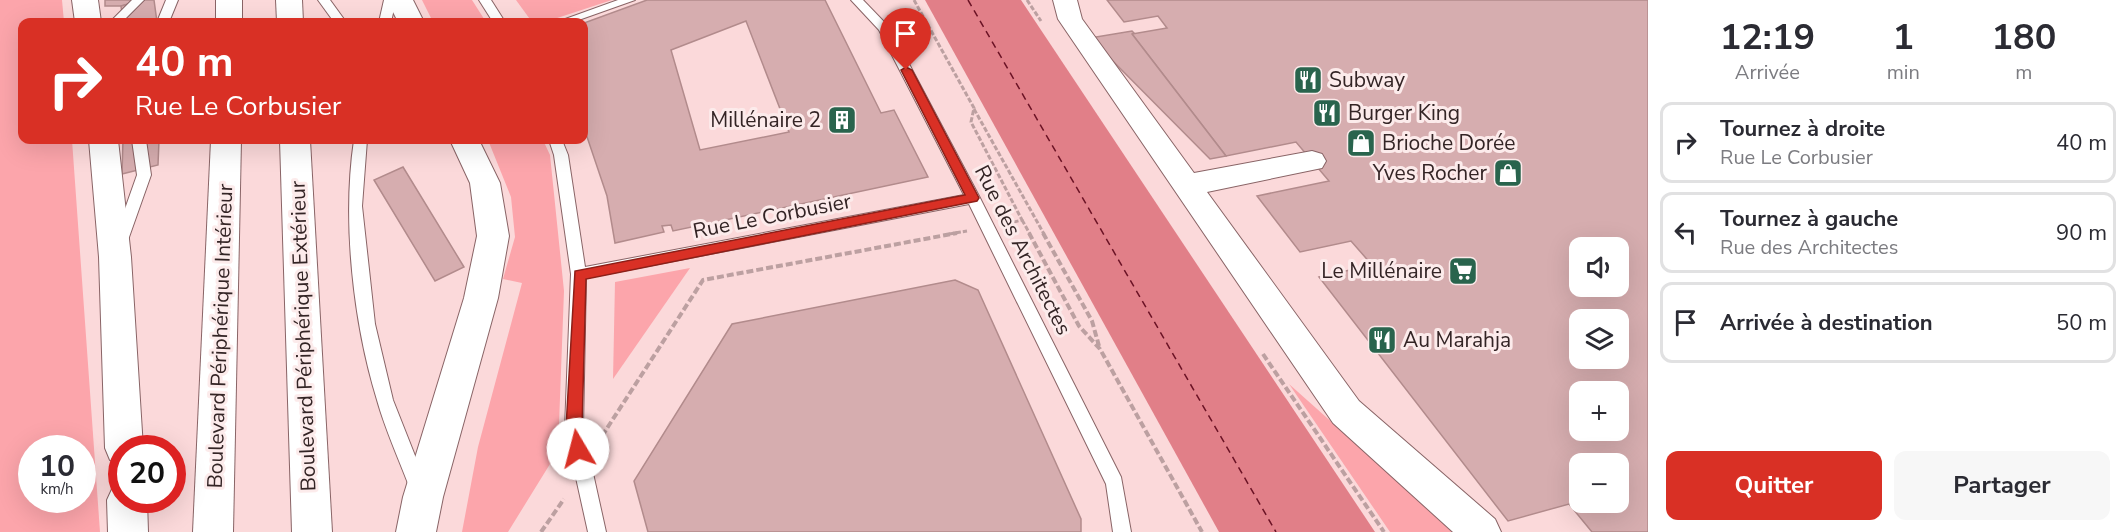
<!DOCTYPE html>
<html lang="fr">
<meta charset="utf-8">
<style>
body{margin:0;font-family:"Nunito Sans",sans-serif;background:#f7f7f7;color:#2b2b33;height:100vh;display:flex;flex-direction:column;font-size:22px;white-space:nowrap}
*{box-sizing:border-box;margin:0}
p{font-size:20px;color:#7c7c81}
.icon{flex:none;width:33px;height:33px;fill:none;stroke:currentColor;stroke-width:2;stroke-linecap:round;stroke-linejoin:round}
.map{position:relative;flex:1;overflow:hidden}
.sheet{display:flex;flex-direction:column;background:#fff;width:480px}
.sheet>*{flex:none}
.guide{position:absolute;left:18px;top:18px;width:570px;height:126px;border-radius:12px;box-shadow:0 6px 24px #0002;background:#d93025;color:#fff;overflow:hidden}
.buttons{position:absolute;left:1569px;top:237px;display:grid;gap:12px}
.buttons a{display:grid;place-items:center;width:60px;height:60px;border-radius:12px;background:#fff;box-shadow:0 6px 24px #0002;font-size:30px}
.speed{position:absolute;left:18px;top:435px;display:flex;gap:12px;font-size:30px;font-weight:700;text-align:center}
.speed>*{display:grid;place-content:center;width:78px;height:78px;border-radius:50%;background:#fff;box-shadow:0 6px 24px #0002;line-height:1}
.speed small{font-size:15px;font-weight:400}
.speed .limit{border:9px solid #d22;background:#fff;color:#111}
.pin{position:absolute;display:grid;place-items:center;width:51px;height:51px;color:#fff;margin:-62px -26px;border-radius:50% 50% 50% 0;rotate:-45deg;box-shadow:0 0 6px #0007}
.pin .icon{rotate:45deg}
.me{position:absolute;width:66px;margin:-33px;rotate:352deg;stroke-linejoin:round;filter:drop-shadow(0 0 4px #0008)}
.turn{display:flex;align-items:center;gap:21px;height:126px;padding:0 18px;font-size:27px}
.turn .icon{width:78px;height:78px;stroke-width:2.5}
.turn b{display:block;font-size:42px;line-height:51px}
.eta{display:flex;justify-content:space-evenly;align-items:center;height:102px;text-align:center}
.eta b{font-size:36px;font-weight:700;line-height:42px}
.primary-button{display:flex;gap:12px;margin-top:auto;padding:12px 18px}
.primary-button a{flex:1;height:69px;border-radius:12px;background:#d93025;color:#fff;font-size:24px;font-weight:700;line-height:69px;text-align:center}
.primary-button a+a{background:#f7f7f7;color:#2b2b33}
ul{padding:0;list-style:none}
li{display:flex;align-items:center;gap:18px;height:81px;margin:0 12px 9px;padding:0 6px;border:3px solid #e1e1e2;border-radius:12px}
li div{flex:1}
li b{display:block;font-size:22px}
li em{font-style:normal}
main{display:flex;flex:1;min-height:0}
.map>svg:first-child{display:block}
</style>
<main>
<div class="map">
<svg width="1648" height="532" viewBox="0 0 1648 532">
<rect width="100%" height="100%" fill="#fbd9da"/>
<!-- green -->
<g fill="#fca5ab" fill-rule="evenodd">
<path d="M0 0H62L64 22H22V140H72L100 532H0ZM32 448H82V500H32Z"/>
<path d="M422 0H472L486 22H433Z"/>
<path d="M516 0H612L545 22H532Z"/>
<path d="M488 140H543L550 155 564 291 558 451 508 532H462L478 447 522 283 503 279 515 237 511 197Z"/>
<path d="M690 268 613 379 615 282Z"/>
<path d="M1289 384 1455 532H1390Z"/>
</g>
<!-- water -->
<path fill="#e17f88" d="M925 0H1021L1375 532H1219Z"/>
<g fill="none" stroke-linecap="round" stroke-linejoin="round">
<!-- ferry -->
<path stroke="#6b1325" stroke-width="1.5" stroke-dasharray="7 5" stroke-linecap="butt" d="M968 0 1276 532"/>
</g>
<!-- building -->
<g fill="#d6adaf" stroke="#b28b8c" stroke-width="1.5" fill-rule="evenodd">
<path d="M105 0H143L121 6H105Z"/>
<path d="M143 0H154L157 22H123L121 6Z"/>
<path d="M647 0H825L881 113 894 110 928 177 673 231 671 225 662 226 664 232 615 243 607 196 584 128V23ZM746 21 789 132 700 150 671 50Z"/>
<path d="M1107 0H1648V532H1592L1569 504 1508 521 1319 277 1372 265 1351 241 1300 252 1257 196 1329 181 1296 142 1226 156 1132 34 1167 28 1158 16 1124 22ZM1580 248H1618V286H1580ZM1580 320H1618V358H1580ZM1580 392H1618V430H1580ZM1580 464H1618V502H1580Z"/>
<path d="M1132 31 1134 33 1132 34 1226 156 1210 159 1090 38Z"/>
<path d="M123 140H159L158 165 122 174Z"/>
<path d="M403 167 464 267 435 281 374 180Z"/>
<path d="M955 280 978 290 1081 519V532H648L634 481 732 324Z"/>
</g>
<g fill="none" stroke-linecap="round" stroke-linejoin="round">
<!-- lane casing -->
<g stroke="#896466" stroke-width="2">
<g id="lane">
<path d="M132 0H144L122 22H110Z"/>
<path d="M166 0H178L169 22H157Z"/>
<path d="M318 0H330L346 22H334Z"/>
<path d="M384 0H396L391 22H379Z"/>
<path d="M479 0H491L505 22H493Z"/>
<path d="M618 0H635L573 22H557Z"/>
<path d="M851 0H863L890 28 980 198 1121 477 1131 532H1113L1106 484 969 204 586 278 583 428 606 532H588L565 428 571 274 554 155 549 140H562L568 155 585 267 964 195 879 30Z"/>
<path d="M132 140H146L151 175 128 240 121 246 114 240 137 175Z"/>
<path d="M354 140H367L362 206 375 324 393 400 427 486 424 492 418 494 412 492 409 486C398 457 385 429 377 400 353 322 342 220 354 140Z"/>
</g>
</g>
<!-- street casing -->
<g stroke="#896466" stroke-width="2">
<path id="street" d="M1053 0H1077L1082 19 1194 173 1312 151 1322 154 1326 161 1322 168 1207 192 1359 401 1495 519 1501 532H1453L1333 423 1058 19Z"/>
</g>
<!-- highway casing -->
<g stroke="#896466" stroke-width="2">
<g id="highway">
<path d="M72 0H98L101 22H75Z"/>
<rect x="216" y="0" width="26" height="22"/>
<path d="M276 0H302L303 22H277Z"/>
<path d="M387 0H413L424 22H398Z"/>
<path d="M89 140H118L131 257 143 448H122V464L110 460 105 448 99 257Z"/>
<path d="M211 140H241L233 532H193Z"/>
<path d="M280 140H310L332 532H292Z"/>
<path d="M450 140H479L500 183 509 236 498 298 443 497 436 532H396L403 497 464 298 477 236 470 183Z"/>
<path d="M122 483V500H147L148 532H108L107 500 113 487Z"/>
</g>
</g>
<!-- path-far1 -->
<g stroke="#bca0a1" stroke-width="3" stroke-dasharray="5 2" stroke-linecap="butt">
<path d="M914 0 974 108 971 122 1022 220 1010 223"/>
<path d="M1027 0 1041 21"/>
<path d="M974 109 1044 234"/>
<path d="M1022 220 1030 234"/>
<path d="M949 234 967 231"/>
</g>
<!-- path -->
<g stroke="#bca0a1" stroke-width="4" stroke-dasharray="7 3" stroke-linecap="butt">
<path d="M1029 233 1079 326 1100 349 1202 532"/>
<path d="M1043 233 1092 321 1099 346"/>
<path d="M1263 354 1384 532"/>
<path d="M602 436 703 280 957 233"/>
<path d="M541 532 564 499"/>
</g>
<!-- lane -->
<use href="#lane" fill="#fff" fill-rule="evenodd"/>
<!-- street -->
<use href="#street" fill="#fff" fill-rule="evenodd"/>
<!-- highway -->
<use href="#highway" fill="#fff" fill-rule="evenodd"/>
</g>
<!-- route -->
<path fill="#d93025" stroke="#8d1f18" stroke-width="1.5" d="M906 67 912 70 979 198 977 201 586 279 582 428 586 449 584 454 578 457 573 454 566 428 575 271 965 195 901 70Z"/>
<!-- icons -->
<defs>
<g id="restaurant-square" transform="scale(1.5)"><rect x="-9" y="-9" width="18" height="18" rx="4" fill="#29644d" stroke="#fcebeb"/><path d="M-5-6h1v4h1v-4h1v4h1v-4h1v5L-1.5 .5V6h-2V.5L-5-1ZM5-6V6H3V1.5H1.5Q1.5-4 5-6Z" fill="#fff"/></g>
<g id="building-square" transform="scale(1.5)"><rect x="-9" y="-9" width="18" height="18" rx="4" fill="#29644d" stroke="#fcebeb"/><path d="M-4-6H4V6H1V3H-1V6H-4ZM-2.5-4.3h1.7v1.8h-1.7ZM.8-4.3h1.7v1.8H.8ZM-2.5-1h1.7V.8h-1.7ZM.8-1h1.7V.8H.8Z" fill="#fff"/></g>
<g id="shop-square" transform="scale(1.5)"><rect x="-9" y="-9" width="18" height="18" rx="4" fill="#29644d" stroke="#fcebeb"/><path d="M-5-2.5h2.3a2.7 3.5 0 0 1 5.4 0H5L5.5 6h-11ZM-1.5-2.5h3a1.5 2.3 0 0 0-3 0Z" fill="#fff"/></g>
<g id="supermarket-square" transform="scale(1.5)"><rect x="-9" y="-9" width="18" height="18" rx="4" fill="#29644d" stroke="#fcebeb"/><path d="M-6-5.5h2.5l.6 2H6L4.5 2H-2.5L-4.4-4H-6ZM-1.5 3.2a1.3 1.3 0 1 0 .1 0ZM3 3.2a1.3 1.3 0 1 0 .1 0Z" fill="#fff"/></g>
</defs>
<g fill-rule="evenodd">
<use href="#restaurant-square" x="1308" y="80"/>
<use href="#restaurant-square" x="1327" y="113"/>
<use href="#building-square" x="842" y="120"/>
<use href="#shop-square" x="1361" y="143"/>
<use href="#shop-square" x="1508" y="173"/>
<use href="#supermarket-square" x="1463" y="271"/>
<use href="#restaurant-square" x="1382" y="340"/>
</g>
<g text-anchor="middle" stroke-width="6" stroke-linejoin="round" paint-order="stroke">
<!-- poi labels -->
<g font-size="21" fill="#332425" stroke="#fcebeb" text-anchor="start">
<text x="1329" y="87">Subway</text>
<text x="1348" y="120">Burger King</text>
<text x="821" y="127" text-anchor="end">Millénaire 2</text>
<text x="1382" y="150">Brioche Dorée</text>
<text x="1487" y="180" text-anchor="end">Yves Rocher</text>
<text x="1442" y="278" text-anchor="end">Le Millénaire</text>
<text x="1403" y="347">Au Marahja</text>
</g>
<!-- street labels -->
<g font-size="21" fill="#332425" stroke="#fcebeb">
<text transform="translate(772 216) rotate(-11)" y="7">Rue Le Corbusier</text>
<text transform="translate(1023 250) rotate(63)" y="7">Rue des Architectes</text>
<text transform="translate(220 336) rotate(-88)" y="7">Boulevard Périphérique Intérieur</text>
<text transform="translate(303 336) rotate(-92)" y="7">Boulevard Périphérique Extérieur</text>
</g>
</g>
</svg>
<div class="buttons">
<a><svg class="icon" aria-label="sound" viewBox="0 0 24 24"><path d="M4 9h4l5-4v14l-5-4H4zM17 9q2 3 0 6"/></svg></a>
<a><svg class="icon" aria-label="layers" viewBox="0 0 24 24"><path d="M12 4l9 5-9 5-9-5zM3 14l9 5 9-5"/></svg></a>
<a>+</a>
<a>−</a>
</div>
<div class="speed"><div>10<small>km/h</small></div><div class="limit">20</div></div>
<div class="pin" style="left:906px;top:70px;background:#d93025"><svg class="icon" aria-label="arrive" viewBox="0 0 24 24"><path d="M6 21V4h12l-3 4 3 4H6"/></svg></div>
<svg class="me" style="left:578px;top:449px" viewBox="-20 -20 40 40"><circle r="19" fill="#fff"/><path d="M0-13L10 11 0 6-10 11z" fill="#d93025"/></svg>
<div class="guide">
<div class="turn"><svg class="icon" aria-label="right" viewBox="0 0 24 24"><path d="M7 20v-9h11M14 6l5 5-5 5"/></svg><div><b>40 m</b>Rue Le Corbusier</div></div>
</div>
</div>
<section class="sheet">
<div class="eta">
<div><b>12:19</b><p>Arrivée</p></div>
<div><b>1</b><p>min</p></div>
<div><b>180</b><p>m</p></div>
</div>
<ul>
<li><svg class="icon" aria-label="right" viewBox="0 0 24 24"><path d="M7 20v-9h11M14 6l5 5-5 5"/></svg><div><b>Tournez à droite</b><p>Rue Le Corbusier</p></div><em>40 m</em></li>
<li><svg class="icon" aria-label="left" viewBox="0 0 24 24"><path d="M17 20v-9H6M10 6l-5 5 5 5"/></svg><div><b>Tournez à gauche</b><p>Rue des Architectes</p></div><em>90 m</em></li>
<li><svg class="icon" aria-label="arrive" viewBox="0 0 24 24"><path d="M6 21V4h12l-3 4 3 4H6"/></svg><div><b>Arrivée à destination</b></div><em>50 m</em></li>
</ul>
<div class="primary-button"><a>Quitter</a><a>Partager</a></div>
</section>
</main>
